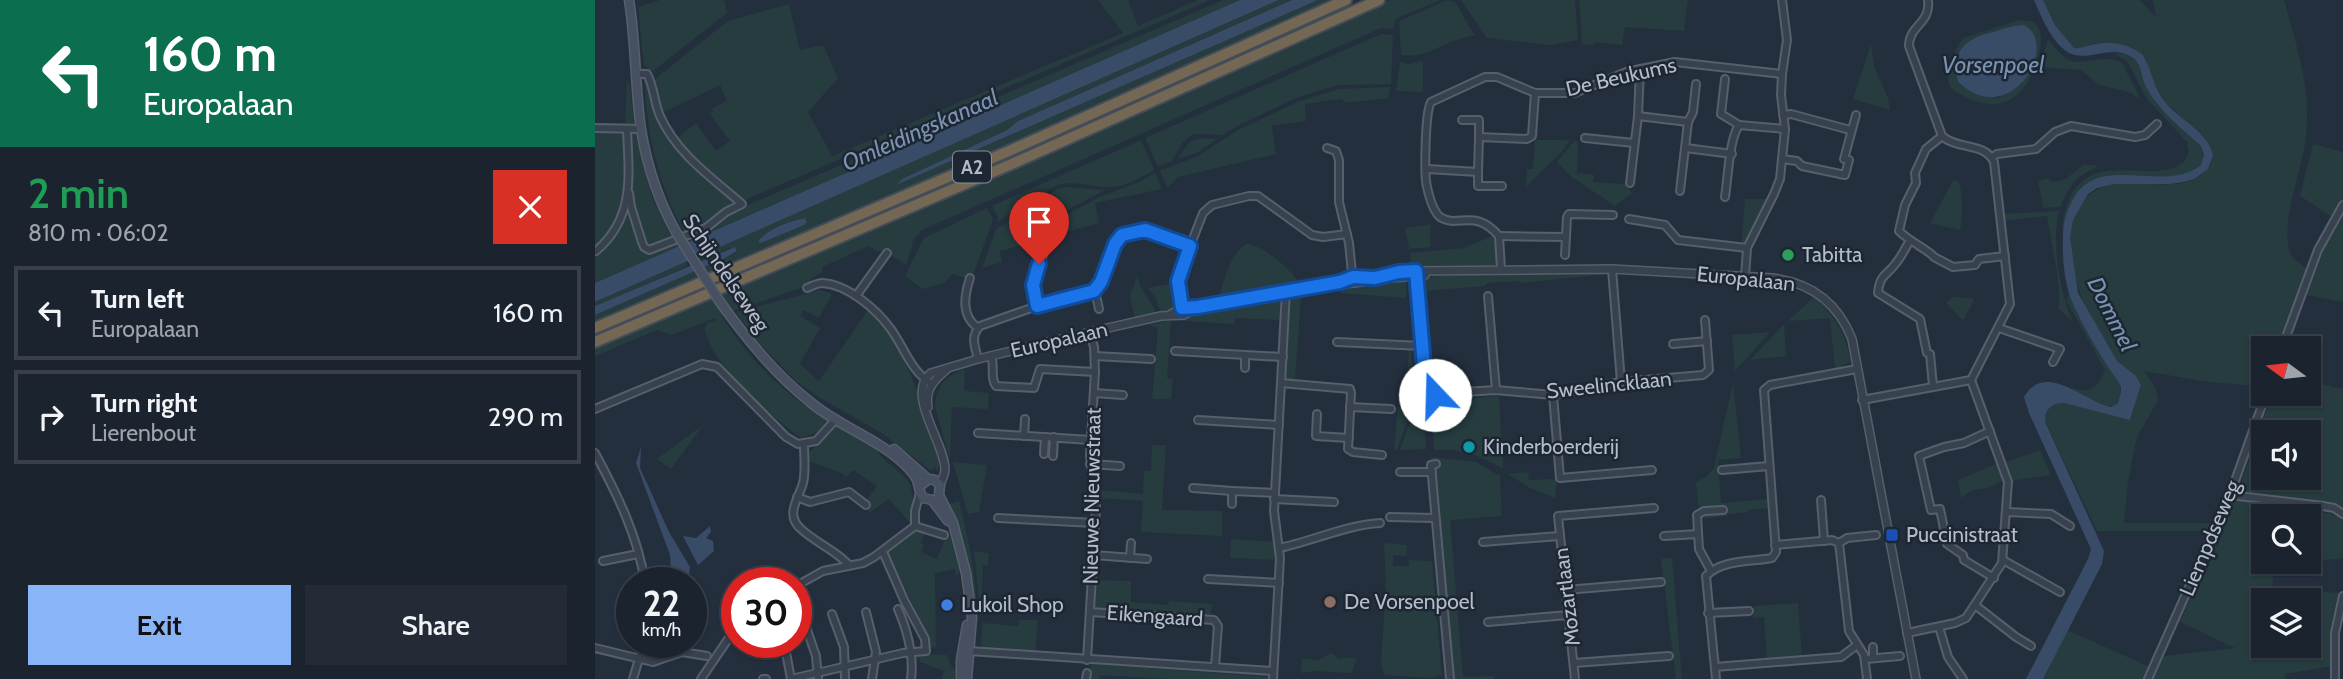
<!DOCTYPE html>
<meta charset="utf-8">
<style>
body{margin:0;font-family:Cabin,sans-serif;background:#242b36;color:#f1f3f6;height:100vh;display:flex;flex-direction:column;font-size:26px;white-space:nowrap}
*{box-sizing:border-box;margin:0}
p{font-size:23px;color:#a0a4aa}
.icon{flex:none;width:38px;height:38px;fill:none;stroke:currentColor;stroke-width:2;stroke-linecap:round;stroke-linejoin:round}
.map{position:relative;flex:1;overflow:hidden}
.drawer{display:flex;flex-direction:column;background:#1b232e;width:595px}
.drawer>*{flex:none}
.banner{background:#0b6e4f;color:#fff;overflow:hidden}
.needle{width:46px;rotate:285deg}
.buttons{position:absolute;left:1656px;top:336px;display:grid;gap:14px}
.buttons a{display:grid;place-items:center;width:70px;height:70px;border-radius:0px;background:#1b232e;box-shadow:0 2px 5px #0004,0 0 0 2px #39404a;font-size:35px}
.speed{position:absolute;left:21px;top:567px;display:flex;gap:14px;font-size:35px;font-weight:700;text-align:center}
.speed>*{display:grid;place-content:center;width:91px;height:91px;border-radius:50%;background:#1b232e;box-shadow:0 2px 5px #0004,0 0 0 2px #39404a;line-height:1}
.speed small{font-size:18px;font-weight:400}
.speed .limit{border:10px solid #d22;background:#fff;color:#111}
.pin{position:absolute;display:grid;place-items:center;width:60px;height:60px;color:#fff;margin:-72px -30px;border-radius:50% 50% 50% 0;rotate:-45deg;box-shadow:0 0 7px #0007}
.pin .icon{rotate:45deg}
.me{position:absolute;width:77px;margin:-38px;rotate:339deg;stroke-linejoin:round;filter:drop-shadow(0 0 5px #0008)}
.turn{display:flex;align-items:center;gap:24px;height:147px;padding:0 28px;font-size:32px}
.turn .icon{width:91px;height:91px;stroke-width:2.5}
.turn b{display:block;font-size:49px;line-height:60px}
.round{display:grid;place-items:center;flex:none;width:74px;height:74px;border-radius:0px;background:#242b36}
.headline{display:flex;align-items:center;justify-content:space-between;height:119px;padding:0 28px}
h1{font-size:42px;font-weight:600;line-height:52px;color:#1e9e55}
.action{display:flex;gap:14px;margin-top:auto;padding:14px 28px}
.action a{flex:1;height:80px;border-radius:0px;background:#8ab4f8;color:#111;font-size:28px;font-weight:600;line-height:80px;text-align:center}
.action a+a{background:#242b36;color:#f1f3f6}
ul{padding:0;list-style:none}
li{display:flex;align-items:center;gap:21px;height:94px;margin:0 14px 10px;padding:0 14px;border:4px solid #39404a;border-radius:0px}
li div{flex:1}
li b{display:block;font-size:26px}
li em{font-style:normal}
main{display:flex;flex:1;min-height:0}
.map>svg:first-child{display:block}
</style>
<main>
<section class="drawer">
<div class="banner">
<div class="turn"><svg class="icon" aria-label="left" viewBox="0 0 24 24"><path d="M17 20v-9H6M10 6l-5 5 5 5"/></svg><div><b>160 m</b>Europalaan</div></div>
</div>
<div class="headline"><div><h1>2 min</h1><p>810 m · 06:02</p></div><a class="round" style="background:#d93025;color:#fff"><svg class="icon" aria-label="close" viewBox="0 0 24 24"><path d="M6 6l12 12M18 6L6 18"/></svg></a></div>
<ul>
<li><svg class="icon" aria-label="left" viewBox="0 0 24 24"><path d="M17 20v-9H6M10 6l-5 5 5 5"/></svg><div><b>Turn left</b><p>Europalaan</p></div><em>160 m</em></li>
<li><svg class="icon" aria-label="right" viewBox="0 0 24 24"><path d="M7 20v-9h11M14 6l5 5-5 5"/></svg><div><b>Turn right</b><p>Lierenbout</p></div><em>290 m</em></li>
</ul>
<div class="action"><a>Exit</a><a>Share</a></div>
</section>
<div class="map">
<svg width="1748" height="679" viewBox="0 0 1748 679">
<rect width="100%" height="100%" fill="#242f3e"/>
<!-- green -->
<g fill="#263c3f" fill-rule="evenodd">
<path d="M65 0H129L132 13 58 71 53 70 52 66H49L43 7Z"/>
<path d="M503 0H533L543 26 603 0H615L150 200 109 169 82 138 101 123 121 151 135 141 115 114 118 111 117 108 132 101 125 85 67 113 58 82 65 75 133 21 194 4 205 50 228 45 243 78 213 112 237 156 528 33Z"/>
<path d="M628 0H645L0 283V256L22 231 30 196 16 229 0 248V130H29L33 207 47 249 57 252 91 237 132 214Z"/>
<path d="M684 0H697L423 121 412 130 307 179 302 184 681 18 723 0H736L236 224 0 324V315L130 258 140 253 142 249 135 248 105 260 103 256Z"/>
<path d="M795 0H845L805 17 800 20 798 29 786 28 327 230 319 239 311 265 290 251H281L274 246 227 267 228 272 215 279 217 284 215 285 126 315C144 345 170 374 196 395 222 416 251 428 278 447 284 451 286 458 292 462 299 468 311 476 315 484 318 490 319 518 317 525L294 499 274 513 272 500 282 486 258 470 251 477 247 473 208 459 234 433 226 430 206 438C175 416 137 381 117 349 114 342 112 335 109 329L113 323 121 320 120 318 77 335 62 330 0 356V348L422 167Z"/>
<path d="M852 0 860 2 880 36C853 37 836 59 806 55L804 21Z"/>
<path d="M866 0H980L983 40 954 45 892 38Z"/>
<path d="M984 0H1093L1089 31 1030 27 1027 45 1000 42 997 45 987 44Z"/>
<path d="M1448 0H1545L1561 17 1558 0H1689C1702 48 1718 92 1710 143 1705 177 1689 211 1693 245 1694 258 1703 261 1712 269L1684 348H1668V387L1607 381 1549 371 1560 387 1563 400 1542 437 1533 481 1529 523H1620L1616 531H1502L1449 419 1451 410 1464 402 1536 419 1546 385C1542 374 1531 373 1524 364 1507 343 1483 299 1480 273 1478 259 1474 243 1475 230 1476 221 1481 213 1486 205 1518 157 1584 210 1616 164L1610 138 1572 104 1555 77 1551 59C1534 49 1522 40 1501 43 1493 45 1487 49 1479 48L1460 25Z"/>
<path d="M1424 20 1439 22C1450 35 1446 47 1441 63 1431 97 1406 115 1371 97 1366 94 1356 91 1354 84 1351 74 1361 46 1368 38ZM1425 25 1442 47 1438 64 1404 98 1383 95 1365 85 1363 82 1392 33Z"/>
<path d="M786 34 798 35 796 84 743 85 703 97 648 123 627 135 598 134 587 143 577 161 563 167 550 138Z"/>
<path d="M1453 39C1459 46 1465 55 1472 59 1488 68 1507 52 1527 63L1546 100 1534 92 1504 85 1486 70 1445 67Z"/>
<path d="M1276 44 1279 66 1293 98 1295 110 1258 99Z"/>
<path d="M1509 52 1531 54 1543 62 1551 87 1563 105 1606 146 1609 160C1584 207 1476 131 1468 237 1467 220 1469 210 1476 196 1502 148 1557 187 1589 162L1594 152 1592 142 1552 99 1532 61 1520 54Z"/>
<path d="M828 61V92L801 91 805 62 814 64Z"/>
<path d="M49 75 52 77 58 104 77 140 141 203 112 224 90 234C63 185 51 131 49 75Z"/>
<path d="M32 81 35 85 39 126 0 128V123H30Z"/>
<path d="M795 87 793 98 750 103 747 99 710 104 711 121 677 126 681 154 583 177 573 188 565 171 603 156 643 130 705 101 744 89Z"/>
<path d="M34 130H39L57 197 77 239 55 248 51 245 38 206Z"/>
<path d="M605 138 622 139 602 153 583 159 594 142Z"/>
<path d="M546 140 559 170C547 177 532 186 517 187 495 188 470 175 451 192L448 201 426 208 402 222 403 217 397 206Z"/>
<path d="M940 140H975C965 158 944 171 931 187L932 169H938Z"/>
<path d="M979 141 983 142 982 173 999 175 998 182 1030 184 1037 193 1020 206 977 177 962 162Z"/>
<path d="M1718 144 1748 152V200L1737 217 1705 196Z"/>
<path d="M1488 165H1501V168C1481 175 1473 188 1465 207L1448 208 1443 181 1453 178 1455 181C1471 184 1476 173 1488 165Z"/>
<path d="M560 173 567 189 500 203 504 223 461 235 471 215 507 196 544 182Z"/>
<path d="M1359 179 1364 182C1368 198 1368 213 1365 230L1335 223Z"/>
<path d="M474 187 510 190 468 212 456 210 452 202C454 190 464 188 474 187Z"/>
<path d="M1150 199H1172L1150 247 1146 246Z"/>
<path d="M448 206 454 213 465 216 456 237 405 251 407 262 387 268 401 229 428 212Z"/>
<path d="M392 208 398 220 376 280 357 274 350 283 328 289 310 276 329 238Z"/>
<path d="M1464 211C1456 241 1465 294 1478 322L1463 308C1468 291 1455 236 1452 216L1409 221V214Z"/>
<path d="M1748 215V302L1712 295 1730 247Z"/>
<path d="M836 224 835 247 814 249 810 228Z"/>
<path d="M897 236 903 241 902 265 816 270 815 253 869 248Z"/>
<path d="M651 244C668 244 696 270 705 284L623 302C628 283 634 255 651 244Z"/>
<path d="M91 262 93 266 0 306V302Z"/>
<path d="M912 272 1010 273 1012 274 927 283 923 281 892 283 890 286 828 291V280L831 277Z"/>
<path d="M543 275C543 290 557 300 562 315L540 319 535 295Z"/>
<path d="M811 280V298L747 293 741 288Z"/>
<path d="M579 283 581 310 566 314 561 298 552 288Z"/>
<path d="M225 290 237 294 224 318 209 310 205 316 225 328 205 364 224 381 273 310 275 312C285 323 294 334 302 347 314 368 349 450 343 471L339 467 337 470 334 469 288 434 222 396 200 380 164 343 141 312Z"/>
<path d="M1474 292 1505 353 1525 385V397L1519 407 1506 405 1474 388C1495 393 1502 391 1510 370L1476 309 1472 301Z"/>
<path d="M700 293 706 298 700 379 699 382 690 381 696 296Z"/>
<path d="M1219 297C1241 316 1250 334 1256 362L1240 369 1235 318 1193 321Z"/>
<path d="M1359 297 1377 298 1379 300 1369 319H1366L1351 302Z"/>
<path d="M681 298 685 301V320L640 318 639 324 576 320 572 378 578 379 576 399H557L563 328 553 325Z"/>
<path d="M1189 324 1191 356 1155 360Z"/>
<path d="M1175 332 1140 371 1137 335Z"/>
<path d="M814 349H816L819 392 817 408 802 450H799L803 407 811 406Z"/>
<path d="M819 349 825 352 828 403H821Z"/>
<path d="M370 369 369 391 394 393 393 409 357 407 355 460 340 407C340 387 351 375 370 369Z"/>
<path d="M1713 381 1748 389V509L1643 492 1677 394H1713ZM1668 432H1713V478H1668Z"/>
<path d="M1138 383 1146 458 1123 460 1126 503 1172 499 1173 508 1153 510V512L1133 514 1132 516 1105 519 1101 482 1112 476 1119 468Z"/>
<path d="M904 396 908 469C886 455 865 448 839 450L836 401Z"/>
<path d="M829 406 831 449 805 450 820 407Z"/>
<path d="M108 425 76 469 62 459Z"/>
<path d="M557 445H571L567 510 627 511V536L546 532 548 501 505 498 504 490 548 494 549 471H556Z"/>
<path d="M1445 450 1456 475 1415 481 1409 463Z"/>
<path d="M836 457 881 462 905 476 907 516 855 520 868 677 899 676V679H860L859 676Z"/>
<path d="M358 462 392 465 384 512 373 514Z"/>
<path d="M1403 463 1408 480 1393 488 1377 490 1366 498 1363 480Z"/>
<path d="M933 472 934 480 962 479 960 498 935 488 913 474Z"/>
<path d="M1639 500 1737 514 1748 518V558L1713 562V516H1668V562H1711L1677 565 1678 589 1746 593 1738 628 1737 666 1690 674V679H1558L1569 656 1640 648 1585 622ZM1668 600H1713V646H1668Z"/>
<path d="M364 501C375 545 386 595 380 641H378C380 593 376 547 352 505Z"/>
<path d="M322 528 330 531 326 544 329 545 326 552 342 559 350 540 355 536 364 566 365 571 361 576 360 569 340 573 341 647 335 648V640L293 553 316 536Z"/>
<path d="M636 539 680 542 681 560 635 558Z"/>
<path d="M789 543 812 545 811 556 798 555V566H814V560L837 561 847 675 836 678 789 675 786 662 791 590Z"/>
<path d="M379 551 394 553 393 565H388L386 621Z"/>
<path d="M1077 558 1087 679H1081L1066 559Z"/>
<path d="M501 580 536 581V602L573 605 574 601 617 604 615 618 499 611Z"/>
<path d="M1203 603 1207 658 1172 661 1169 617 1158 618 1160 606Z"/>
<path d="M425 620H443L440 654 386 650 387 623 423 626Z"/>
<path d="M1472 630 1555 667 1550 679H1448Z"/>
<path d="M737 653 744 659 755 657 762 659 756 673 719 671 706 673 707 658 723 660Z"/>
<path d="M331 654 351 655 358 669 364 670 365 679H346L349 671 325 662 324 656Z"/>
<path d="M496 664 676 677V679H573L505 675 504 679H494Z"/>
</g>
<!-- water -->
<g fill="#394c67">
<path d="M645 0H684L0 302V283Z"/>
<path d="M697 0H723L301 185 307 179 412 130 423 121Z"/>
<path d="M1439 0H1448L1460 25 1479 48C1486 49 1489 46 1496 45 1513 40 1532 43 1547 54 1557 68 1557 86 1571 103 1585 120 1613 132 1618 155L1613 169 1599 179 1589 182 1575 184H1519L1502 188 1493 194 1478 220 1475 237 1483 293 1522 361 1541 376 1546 385 1535 420 1469 403C1457 402 1447 411 1451 424L1509 551 1507 564 1448 679H1431L1493 559 1496 549 1434 413 1429 397C1450 360 1490 402 1516 407L1522 404C1525 397 1528 389 1524 383 1522 378 1517 374 1515 370 1501 348 1486 323 1476 299 1469 280 1467 256 1468 235 1468 222 1472 211 1478 199 1505 151 1569 195 1606 165L1609 155 1606 146C1586 128 1564 111 1551 87 1546 78 1547 64 1538 58 1518 44 1499 59 1480 55 1460 51 1446 16 1439 0Z"/>
<path d="M1429 25C1466 44 1416 132 1363 82 1355 48 1373 38 1401 31 1411 28 1419 25 1429 25Z"/>
<path d="M210 218 212 222 209 225 166 243 163 242C173 228 193 222 210 218Z"/>
<path d="M140 247 142 251 130 258 0 315V306Z"/>
<path d="M46 447 45 468 74 532 95 567 93 583H77L75 555 41 463Z"/>
<path d="M115 526 116 532 111 538 118 541 119 551 103 565 88 536 101 538Z"/>
</g>
<g fill="none" stroke-linecap="round" stroke-linejoin="round">
<!-- minor casing -->
<g stroke="#565f6c" stroke-width="10">
<g id="minor">
<path d="M1187 74 1192 40 1187 0"/>
<path d="M1130 79 1126 114 1144 125"/>
<path d="M1188 115 1196 114 1255 130"/>
<path d="M1043 116 1093 122"/>
<path d="M867 120H884V137"/>
<path d="M0 128 46 129"/>
<path d="M1347 136 1331 149 1320 173 1321 183 1310 205 1304 231C1315 242 1334 250 1339 257L1358 267 1380 265 1384 259 1410 256"/>
<path d="M990 138 1039 143"/>
<path d="M732 148 741 151 744 160V202L754 243 758 283"/>
<path d="M1091 148 1137 154"/>
<path d="M1397 157 1402 154 1441 149 1460 132 1476 126 1540 137 1550 135 1562 124"/>
<path d="M1187 159 1202 161 1207 166 1250 175 1254 160 1249 159 1261 115"/>
<path d="M832 169 883 172 884 137 932 139 937 136 940 93"/>
<path d="M883 172V186H907"/>
<path d="M1035 183 1043 116 1045 69"/>
<path d="M1085 191 1093 122 1098 112 1101 84"/>
<path d="M34 193 36 207 47 242 49 247 54 250 111 228 131 212 147 204C116 177 82 154 65 116 59 103 59 86 52 74H42"/>
<path d="M1130 197C1133 178 1134 140 1144 125L1190 129"/>
<path d="M1034 219 1070 225 1083 240 1152 248"/>
<path d="M904 236 970 237"/>
<path d="M1314 242C1310 249 1306 257 1301 263 1292 276 1285 273 1283 293L1325 319 1332 353 1335 354 1338 386"/>
<path d="M1 251C40 218 34 176 32 130"/>
<path d="M970 255 972 217 974 214 1018 215"/>
<path d="M906 269 904 236C879 207 863 229 845 217 838 211 834 196 832 187 829 175 830 112 836 102L890 77H902L940 93H980L1031 72 1080 62 1187 74 1186 95 1190 129 1185 179 1179 194 1152 248 1150 277"/>
<path d="M1017 269 1026 382"/>
<path d="M821 273 831 390 836 394 901 390 958 395 1026 382 1108 375 1114 370 1110 320"/>
<path d="M375 278C369 296 366 316 383 328"/>
<path d="M212 288C217 286 222 283 227 283 252 284 281 309 295 328 308 345 315 369 333 381"/>
<path d="M500 291 504 309"/>
<path d="M261 296 292 253"/>
<path d="M893 296 901 390"/>
<path d="M442 306 438 284 450 249"/>
<path d="M588 310 584 275 608 213 617 205 654 196H663L717 235 728 237 752 234"/>
<path d="M1404 328 1465 349 1458 362"/>
<path d="M742 342 827 346"/>
<path d="M1078 344 1112 341"/>
<path d="M1687 348 1723 250 1748 205"/>
<path d="M580 351 688 357"/>
<path d="M396 356C400 365 395 379 401 386L439 388 445 369 500 372"/>
<path d="M500 356 556 359"/>
<path d="M383 359C380 347 375 336 385 326L442 306 500 291C513 275 513 251 527 235L550 230 595 246"/>
<path d="M650 368V356"/>
<path d="M686 383 755 389 756 393 753 449 758 452 787 455"/>
<path d="M499 393 528 395"/>
<path d="M958 395 965 478 1057 470"/>
<path d="M1267 400 1376 380 1415 304 1399 162C1390 142 1362 150 1347 136L1314 46C1314 25 1336 24 1333 0"/>
<path d="M755 407 796 409"/>
<path d="M0 409 107 364 122 367 191 437 203 444 221 441 241 419"/>
<path d="M722 414 721 436 754 438"/>
<path d="M603 420 684 425"/>
<path d="M1395 431 1369 443 1349 447 1324 456 1336 510 1345 509 1352 544 1368 555 1369 560 1399 578"/>
<path d="M383 433 496 440"/>
<path d="M429 436 430 419"/>
<path d="M209 445C209 457 211 471 208 483 204 498 190 514 205 528 219 542 239 549 253 564"/>
<path d="M0 453C22 494 43 536 50 583"/>
<path d="M449 454 450 437"/>
<path d="M458 456 459 437"/>
<path d="M495 464 525 466"/>
<path d="M841 464 836 465 855 679"/>
<path d="M1127 470 1174 466"/>
<path d="M805 472H837"/>
<path d="M598 488 637 491"/>
<path d="M1635 495 1728 506 1739 508 1748 514"/>
<path d="M202 497 215 502 254 492 271 505"/>
<path d="M679 499 739 502"/>
<path d="M1226 500 1229 541"/>
<path d="M637 504V491L680 493"/>
<path d="M1411 512 1456 514 1475 526"/>
<path d="M795 517 840 518"/>
<path d="M403 518 500 523"/>
<path d="M320 526 349 535"/>
<path d="M1069 536 1103 534"/>
<path d="M888 542 964 536"/>
<path d="M1244 543 1252 538 1281 535"/>
<path d="M1180 545 1237 540 1244 543 1254 631 1269 655 1272 679"/>
<path d="M684 548C718 541 751 525 785 523"/>
<path d="M498 555 552 559"/>
<path d="M535 558 536 543"/>
<path d="M1408 560 1465 592"/>
<path d="M8 561 43 554"/>
<path d="M1116 571 1104 549 1102 515 1109 511 1128 510"/>
<path d="M613 579 684 583"/>
<path d="M201 586 228 571 268 563 279 557 320 526V511L325 493"/>
<path d="M971 590 1066 582"/>
<path d="M1380 605 1421 637 1436 646"/>
<path d="M303 609C312 630 319 656 316 679"/>
<path d="M271 612 281 652 277 679"/>
<path d="M495 612 619 620 623 626 620 667"/>
<path d="M1113 613 1154 611"/>
<path d="M237 614 249 647 250 679"/>
<path d="M209 621 221 656 223 679"/>
<path d="M893 622 973 615"/>
<path d="M1344 627 1353 657 1368 679"/>
<path d="M1312 633 1360 623 1371 618 1407 563 1413 482 1376 380"/>
<path d="M189 642 196 679"/>
<path d="M1278 647V658"/>
<path d="M0 648 58 662 87 652 112 656"/>
<path d="M374 651 678 671"/>
<path d="M1271 659 1305 656"/>
<path d="M492 660 501 508 495 455 500 372 499 347 495 332"/>
<path d="M979 663 1074 656"/>
<path d="M1120 667 1246 657 1262 645"/>
<path d="M38 679 49 642"/>
<path d="M106 679 142 626"/>
<path d="M168 679H171"/>
<path d="M196 679 308 653 331 651 330 639 309 600 288 552"/>
<path d="M491 679 492 673"/>
<path d="M678 679 685 558 679 511 691 291"/>
<path d="M980 679 963 516 1059 508"/>
<path d="M1121 679 1111 576C1127 559 1156 562 1177 558L1181 552 1169 390 1175 385 1262 369"/>
<path d="M1553 679 1635 495 1671 394"/>
<path d="M1740 679V633L1748 596"/>
</g>
</g>
<!-- tertiary casing -->
<g stroke="#565f6c" stroke-width="10">
<g id="tertiary">
<path d="M792 276 797 278 830 275"/>
<path d="M576 314 587 308 603 307C654 296 706 287 758 283 779 282 799 273 821 271L1017 269 1178 278C1216 283 1243 303 1257 339L1321 679"/>
<path d="M333 407C330 390 338 381 351 370"/>
<path d="M345 485C347 480 350 474 350 469 349 441 310 394 336 373L383 359 495 332 566 316 589 315 599 309"/>
</g>
</g>
<!-- secondary casing -->
<g stroke="#565f6c" stroke-width="11">
<g id="secondary">
<path d="M34 0C41 43 40 87 46 130 52 165 63 200 81 232"/>
<path d="M125 302C151 338 179 373 214 401 245 428 287 439 315 470 327 482 321 488 328 498L337 500"/>
<path d="M299 449 333 479"/>
<path d="M326 485 334 479 340 480 345 485 344 495 358 523 371 573 377 617 372 679"/>
<path d="M337 500 353 521"/>
<path d="M366 679V660L372 625"/>
</g>
</g>
<!-- motorway casing -->
<g stroke="#434c59" stroke-width="14">
<g id="motorway">
<path d="M0 328 414 151 751 0"/>
<path d="M0 342 419 163 784 0"/>
</g>
</g>
<!-- minor -->
<use href="#minor" stroke="#38414e" stroke-width="6"/>
<!-- tertiary -->
<use href="#tertiary" stroke="#38414e" stroke-width="7"/>
<!-- secondary -->
<use href="#secondary" stroke="#465061" stroke-width="8"/>
<!-- motorway -->
<use href="#motorway" stroke="#746855" stroke-width="10"/>
<!-- secondary-bridge casing -->
<g stroke="#565f6c" stroke-width="11" stroke-linecap="butt">
<path id="secondary-bridge" d="M81 232 125 302"/>
</g>
<!-- secondary-bridge -->
<use href="#secondary-bridge" stroke="#465061" stroke-width="8"/>
</g>
<g fill="none" stroke-linecap="round" stroke-linejoin="round">
<!-- route casing -->
<g stroke="#114b97" stroke-width="18">
<path id="route" d="M444 264 438 285 442 306 499 291 506 282 520 244 527 235 550 230 595 246 583 281 587 308 603 307 745 282 758 277 780 278 804 272 821 271 831 390 840 395"/>
</g>
<!-- route -->
<use href="#route" stroke="#1a73e8" stroke-width="12"/>
</g>
<!-- markers -->
<circle fill="#2e9e5b" stroke="#1d2633" stroke-width="2.5" cx="1193" cy="255" r="7"/>
<circle fill="#0f9aa8" stroke="#1d2633" stroke-width="2.5" cx="874" cy="447" r="7"/>
<rect fill="#1a4fb4" stroke="#1d2633" stroke-width="2.5" x="1290" y="528" width="14" height="14" rx="3.5"/>
<circle fill="#8d6e63" stroke="#1d2633" stroke-width="2.5" cx="735" cy="602" r="7"/>
<circle fill="#3f7fe0" stroke="#1d2633" stroke-width="2.5" cx="352" cy="605" r="7"/>
<g text-anchor="middle" stroke-width="5" stroke-linejoin="round" paint-order="stroke">
<!-- shield labels -->
<rect fill="#1d2633" stroke="#878f9c" stroke-width="2" x="358" y="151.5" width="38" height="31" rx="5"/>
<g font-size="19" font-weight="bold" fill="#b4bcc9">
<text x="377" y="174">A2</text>
</g>
<!-- street labels -->
<g font-size="21" fill="#b4bcc9" stroke="#1d2633">
<text transform="translate(1026 77) rotate(-13)" y="7">De Beukums</text>
<text transform="translate(131 273) rotate(56)" y="7">Schijndelseweg</text>
<text transform="translate(1151 279) rotate(6)" y="7">Europalaan</text>
<text transform="translate(464 340) rotate(-13)" y="7">Europalaan</text>
<text transform="translate(1014 385) rotate(-6)" y="7">Sweelincklaan</text>
<text transform="translate(497 496) rotate(-89)" y="7">Nieuwe Nieuwstraat</text>
<text transform="translate(1615 538) rotate(-67)" y="7">Liempdseweg</text>
<text transform="translate(972 597) rotate(-97)" y="7">Mozartlaan</text>
<text transform="translate(560 616) rotate(4)" y="7">Eikengaard</text>
</g>
<!-- poi labels -->
<g font-size="21" fill="#b4bcc9" stroke="#1d2633" text-anchor="start">
<text x="1207" y="262">Tabitta</text>
<text x="888" y="454">Kinderboerderij</text>
<text x="1311" y="542">Puccinistraat</text>
<text x="749" y="609">De Vorsenpoel</text>
<text x="366" y="612">Lukoil Shop</text>
</g>
<!-- water labels -->
<g font-size="23" font-style="italic" fill="#7c92b1" stroke="#1d2633">
<text x="1398" y="73">Vorsenpoel</text>
<text transform="translate(325 130) rotate(-24)" y="8">Omleidingskanaal</text>
<text transform="translate(1517 314) rotate(63)" y="8">Dommel</text>
</g>
</g>
</svg>
<div class="buttons">
<a><svg class="needle" viewBox="-14 -14 28 28"><path d="M0-13l5 13h-10z" fill="#e53935"/><path d="M0 13l5-13h-10z" fill="#a0a4aa"/></svg></a>
<a><svg class="icon" aria-label="sound" viewBox="0 0 24 24"><path d="M4 9h4l5-4v14l-5-4H4zM17 9q2 3 0 6"/></svg></a>
<a><svg class="icon" aria-label="search" viewBox="0 0 24 24"><circle cx="10" cy="10" r="6"/><path d="M15 15l6 6"/></svg></a>
<a><svg class="icon" aria-label="layers" viewBox="0 0 24 24"><path d="M12 4l9 5-9 5-9-5zM3 14l9 5 9-5"/></svg></a>
</div>
<div class="speed"><div>22<small>km/h</small></div><div class="limit">30</div></div>
<div class="pin" style="left:444px;top:264px;background:#d93025"><svg class="icon" aria-label="arrive" viewBox="0 0 24 24"><path d="M6 21V4h12l-3 4 3 4H6"/></svg></div>
<svg class="me" style="left:840px;top:395px" viewBox="-20 -20 40 40"><circle r="19" fill="#fff"/><path d="M0-13L10 11 0 6-10 11z" fill="#1a73e8"/></svg>
</div>
</main>
